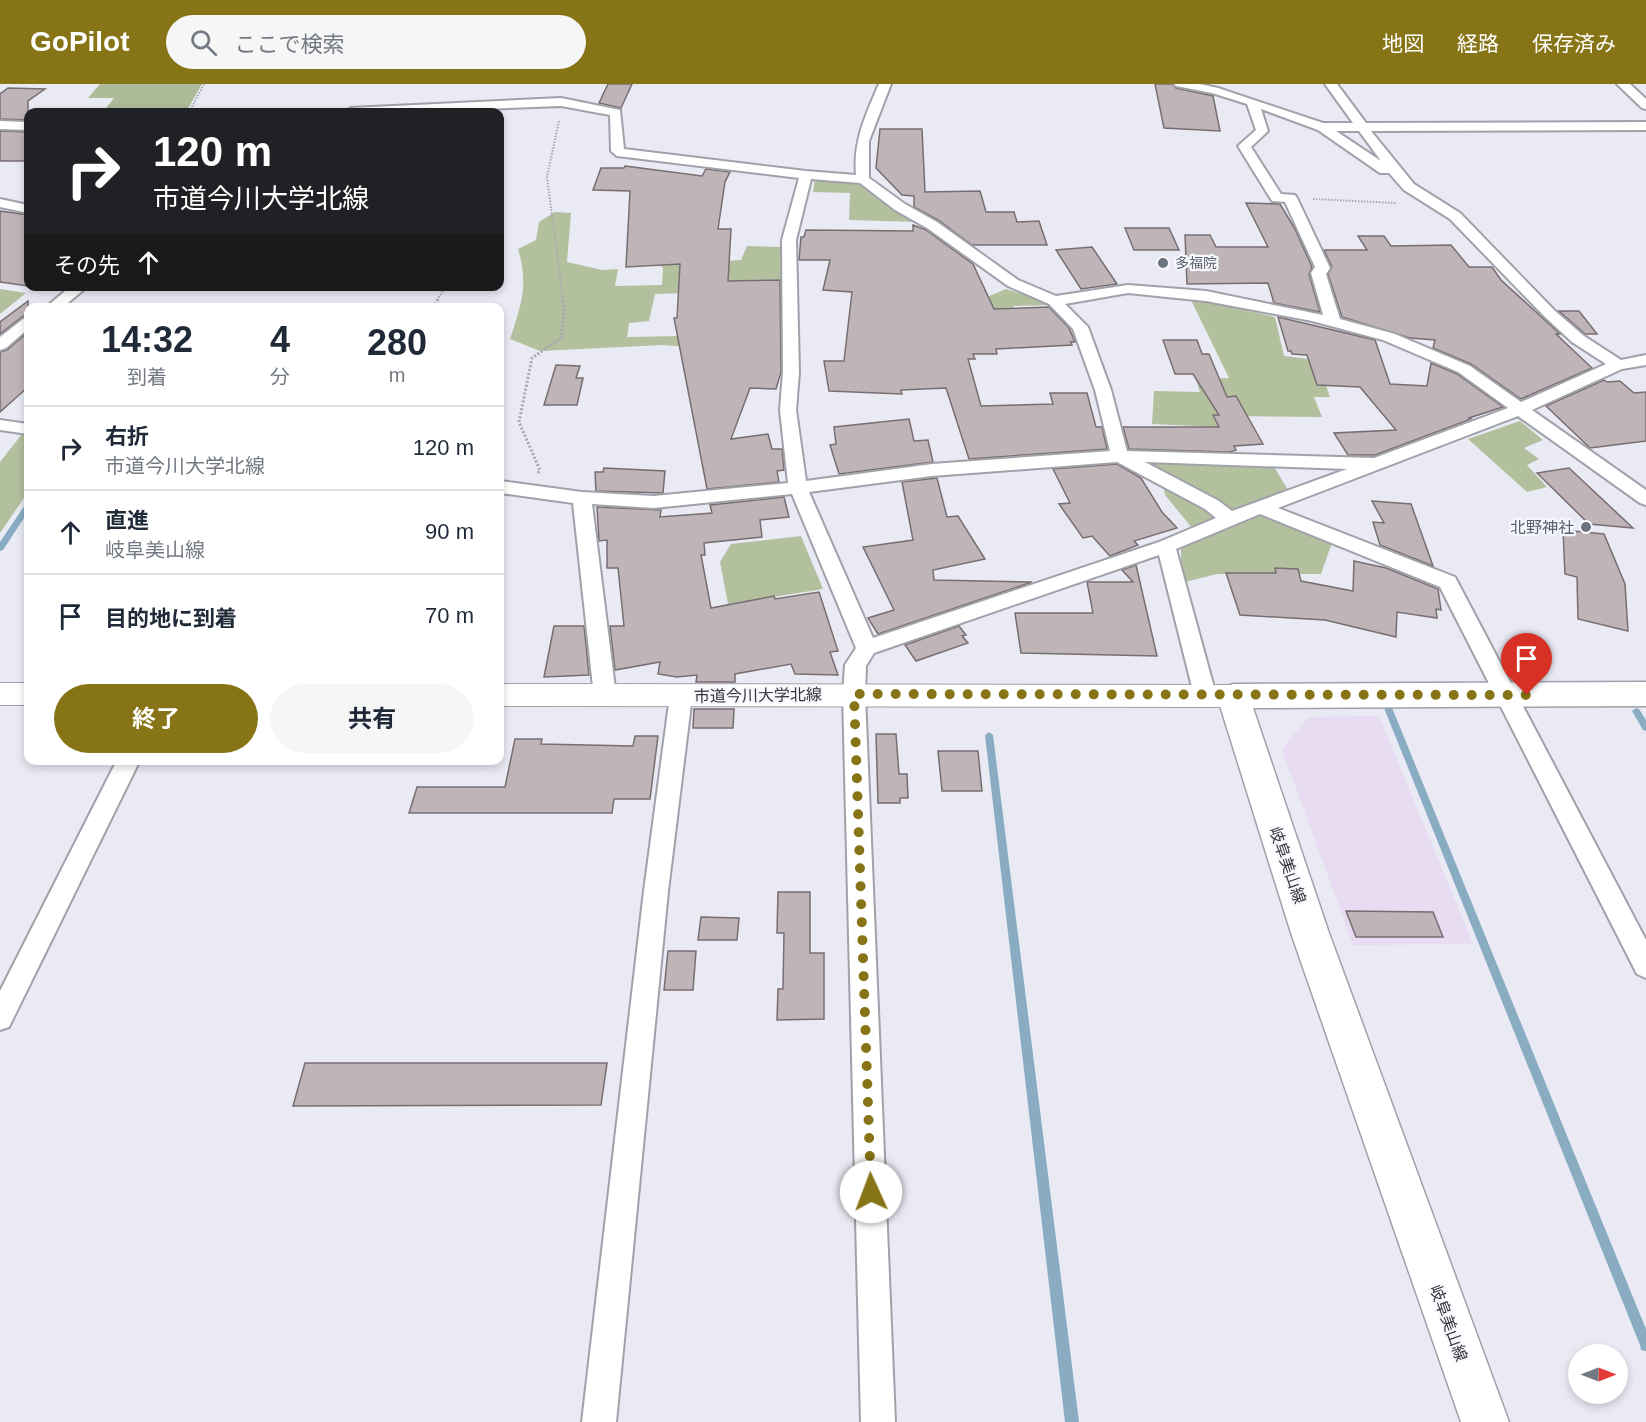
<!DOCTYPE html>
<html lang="ja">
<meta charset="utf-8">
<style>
body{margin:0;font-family:Arial,"Noto Sans JP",sans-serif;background:#f6f6f7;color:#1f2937;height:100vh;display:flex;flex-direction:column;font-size:22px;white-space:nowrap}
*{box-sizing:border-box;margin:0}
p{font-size:20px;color:#747a83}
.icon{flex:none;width:33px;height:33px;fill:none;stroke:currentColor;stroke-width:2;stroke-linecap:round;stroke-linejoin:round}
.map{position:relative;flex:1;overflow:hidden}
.side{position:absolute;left:24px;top:219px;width:480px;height:462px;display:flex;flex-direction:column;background:#fff;border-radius:12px;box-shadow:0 3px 9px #0003}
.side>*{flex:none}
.top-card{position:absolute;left:24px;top:24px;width:480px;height:183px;border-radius:12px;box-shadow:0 3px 9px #0003;background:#202124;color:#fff;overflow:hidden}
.needle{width:39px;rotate:90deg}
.tools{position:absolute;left:1568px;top:1260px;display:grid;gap:12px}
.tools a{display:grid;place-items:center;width:60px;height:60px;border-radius:50%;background:#fff;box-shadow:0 3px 9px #0003;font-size:30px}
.pin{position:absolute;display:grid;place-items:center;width:51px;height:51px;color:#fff;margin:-62px -26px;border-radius:50% 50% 50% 0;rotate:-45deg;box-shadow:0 0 6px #0007}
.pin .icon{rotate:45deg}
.me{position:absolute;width:66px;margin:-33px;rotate:358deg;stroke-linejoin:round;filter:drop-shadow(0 0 4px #0008)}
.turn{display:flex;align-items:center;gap:21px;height:126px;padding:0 30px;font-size:27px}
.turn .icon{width:78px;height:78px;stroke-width:2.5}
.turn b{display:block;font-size:42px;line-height:51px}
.then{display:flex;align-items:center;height:57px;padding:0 30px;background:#0003;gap:12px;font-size:22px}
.eta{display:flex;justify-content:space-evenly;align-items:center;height:102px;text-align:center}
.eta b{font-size:36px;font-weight:700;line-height:42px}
.action{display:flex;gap:12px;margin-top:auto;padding:12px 30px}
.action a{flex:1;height:69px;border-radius:36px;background:#877416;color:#fff;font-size:24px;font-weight:700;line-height:69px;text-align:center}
.action a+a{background:#f6f6f7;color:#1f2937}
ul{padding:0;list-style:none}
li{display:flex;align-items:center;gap:18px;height:84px;padding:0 30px;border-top:2px solid #e0e1e3}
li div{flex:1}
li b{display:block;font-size:22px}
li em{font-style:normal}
header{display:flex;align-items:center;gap:36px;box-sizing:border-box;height:84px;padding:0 30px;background:#877416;color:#fff}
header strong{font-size:28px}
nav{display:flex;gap:33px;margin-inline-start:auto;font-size:21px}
.search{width:420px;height:54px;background:#f6f6f7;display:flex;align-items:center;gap:15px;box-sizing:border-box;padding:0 21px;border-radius:33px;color:#747a83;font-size:22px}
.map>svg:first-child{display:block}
</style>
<header>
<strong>GoPilot</strong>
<div class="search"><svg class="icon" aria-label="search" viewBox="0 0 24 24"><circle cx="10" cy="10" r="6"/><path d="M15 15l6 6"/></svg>ここで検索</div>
<nav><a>地図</a><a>経路</a><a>保存済み</a></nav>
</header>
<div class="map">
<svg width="1646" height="1338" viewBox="0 0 1646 1338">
<rect width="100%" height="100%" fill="#e9eaf4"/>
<!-- industrial -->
<path fill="#e7dcf1" d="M1379 632 1473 860 1353 861 1282 666 1308 633Z"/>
<!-- green -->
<g fill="#b2c09e">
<path d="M815 95 864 98 918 138 849 136 850 109 813 108Z"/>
<path d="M555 128 571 129 567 178 602 186 618 185 615 202 662 201 663 183 657 181 741 176 747 162 783 163 785 195 714 197 713 208 655 210 649 237 629 239 627 253 785 250 786 269 662 261 540 267 510 255C521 221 529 201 518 165L536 156 539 138Z"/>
<path d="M0 205 26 209 0 230Z"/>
<path d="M1006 205 1041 216 1049 221 1013 222 1016 234 975 236 987 213Z"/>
<path d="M1190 214 1275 233 1284 272 1317 276 1330 313H1314L1322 333 1222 332 1219 343 1152 340 1154 307 1200 308 1196 296 1229 294Z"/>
<path d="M1520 337 1543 356 1524 364 1539 375 1527 381 1547 403 1527 408 1468 355Z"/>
<path d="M22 350 28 351V408L0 449V378Z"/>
<path d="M1138 377 1273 381 1288 406 1245 426 1225 424Z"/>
<path d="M1163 401 1212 426 1215 437 1193 445 1165 411Z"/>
<path d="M1257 431H1269L1333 456 1321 490H1217L1185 498 1181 478V460Z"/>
<path d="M801 452 823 505 728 520 720 478 731 460Z"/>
</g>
<!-- forest -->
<path fill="#adbb98" d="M100 0H202L186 28H103L114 14H88Z"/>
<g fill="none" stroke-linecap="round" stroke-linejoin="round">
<!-- stream -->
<g fill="#89acc3" fill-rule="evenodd">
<path d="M25 421H28V428L3 466 0 467V458Z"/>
<path d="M1384 611 1388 614 1646 1245V1267L1641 1266 1640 1261 1380 614Z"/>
<path d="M1636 624 1639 625 1646 636V647L1643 646 1632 627Z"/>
<path d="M989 648 993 651 1079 1338H1065L985 651Z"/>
</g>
</g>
<!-- building -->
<g fill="#bfb5b8" stroke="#786e71" stroke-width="1.5">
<path d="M608 0H632L621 24 599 19Z"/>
<path d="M1155 0H1172L1176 4 1213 12 1220 47 1164 44Z"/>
<path d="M8 4 45 5 28 17V36L0 35V10Z"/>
<path d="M880 45H922L925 108 980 107 986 128H1014L1017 138 1039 137 1047 161H972L938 136 914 123V112L902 111 876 84Z"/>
<path d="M0 47 28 48V77H0Z"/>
<path d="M625 82 702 92 706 85 730 88 725 98 718 145H731L728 197 780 196 781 288 776 305 750 304 731 355 768 350 772 365H782L784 386 777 387 779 398 707 405 674 234H677L680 180 626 183 630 107 593 106 601 84H624Z"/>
<path d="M1246 119 1280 120 1295 145 1312 183 1309 190 1320 228 1274 219 1268 199 1187 200 1185 151H1210L1216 163H1268Z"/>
<path d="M0 127 28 131V202L0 198Z"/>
<path d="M913 141 926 146 973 180 994 225 1049 223 1069 244 1075 258H1071L1072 261 996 265 997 270H973L975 275H968L981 322 1053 320 1050 309H1087L1096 343H1102L1107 365 969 375 946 304 901 306 902 310 829 307 824 277H844L852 208 823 206 830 176H799L801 153H804L806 146 913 147Z"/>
<path d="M1125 144H1169L1179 166H1134Z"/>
<path d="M1358 152H1384L1391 162 1451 161 1469 183H1492L1501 196 1560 250H1556L1592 284 1521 315 1471 280 1433 264 1435 256 1410 254 1342 233 1328 190 1332 183 1324 166H1367Z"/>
<path d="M1092 163 1117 200 1081 205 1056 166Z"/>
<path d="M28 217V231L22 233 0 250V238Z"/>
<path d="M1559 227H1579L1597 250H1585Z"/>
<path d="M1278 233 1375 256 1390 300 1427 302 1431 279 1457 290 1503 323 1469 334 1471 335 1375 371H1348L1334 349 1396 346 1360 303 1317 301 1307 271 1292 270 1291 267H1288Z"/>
<path d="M28 248V303L0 328V268L7 266Z"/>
<path d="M1163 256H1197L1202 270H1209L1227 313 1236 312 1263 360 1234 362 1236 366 1229 368 1129 365 1123 343H1219L1213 331H1219L1193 290H1175Z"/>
<path d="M556 281 580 282 576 294H583L577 321H544Z"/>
<path d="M1604 296 1607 298 1620 297 1634 309 1646 308V357L1590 364 1546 322Z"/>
<path d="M909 335 914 357 928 356 933 378 839 390 830 361 836 360 834 343Z"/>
<path d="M1117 380 1141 394 1162 428 1177 444 1134 457 1138 461 1110 472 1092 452 1083 454 1059 420 1070 419 1053 385Z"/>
<path d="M604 384 665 387 663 409 596 407 595 388H603Z"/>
<path d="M1569 384 1633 444 1589 440 1537 389Z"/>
<path d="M937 394 947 433 958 432 985 475 933 486 934 496 1032 498 878 550 868 534 894 526 863 463 913 456 902 398Z"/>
<path d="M784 413 789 433 760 436 762 453 704 459 705 471H701L711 524 774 512 775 515 819 508 838 567 830 568 838 591 795 590 791 580 735 590V598H696L697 591 677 593 658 590 660 578 615 586 610 542H624L618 484H607V456L599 457 597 423 661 426 660 433 712 429 710 421Z"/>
<path d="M1372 417 1411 420 1433 482 1380 461 1373 438 1384 439Z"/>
<path d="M1563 446 1604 450 1625 500 1628 547 1578 535 1577 493 1565 490Z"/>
<path d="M1354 477 1386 484 1438 505 1441 526 1436 525 1437 534 1397 528 1396 553 1325 536 1240 531 1226 489H1276L1275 484 1298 485 1301 497 1353 507Z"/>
<path d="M1136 481 1157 572 1021 569 1015 529H1093L1087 498H1133L1122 486Z"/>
<path d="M554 542H584L589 591 544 593Z"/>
<path d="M959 542 966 551 962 552 968 559 916 577 905 561Z"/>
<path d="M694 625H734L733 644H693Z"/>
<path d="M876 650H896L899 690H907L908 714H900V719H878Z"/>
<path d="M635 652H658L650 715H614L612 729H409L417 703H505L515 655H542L541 660 633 662Z"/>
<path d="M938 667H978L982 707H942Z"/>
<path d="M778 808H810V869H824V935L777 936 778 905H783L784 849H777Z"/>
<path d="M1346 827 1433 828 1443 853H1356Z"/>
<path d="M701 833 739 834 737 856H698Z"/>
<path d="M668 867H696L693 906H664Z"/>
<path d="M305 979H607L601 1021 293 1022Z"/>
</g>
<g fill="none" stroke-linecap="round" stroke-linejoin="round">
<!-- street casing -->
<g stroke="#a0a1aa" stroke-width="4">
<g id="street">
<path d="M879 0H891L869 57V94L905 120 937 138 1018 196 1056 212 1128 201 1206 207 1323 231 1311 189 1315 183 1285 118 1272 117 1238 62 1256 46 1247 20 1212 9 1176 2 1174 0H1200L1218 4 1323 39H1353L1325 0H1337L1366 39 1646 38V46L1371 47 1414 100 1460 129 1554 226 1584 252 1621 276 1646 271V281L1622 285 1532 326 1646 406V421L1640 419 1518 332 1278 424 1455 493 1646 856V894L1637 890 1440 503 1260 430 1176 465 1216 611 1213 617 1205 619 1197 617 1194 611 1159 471 874 569 866 582 865 610 895 1338H861L843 610 845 581 856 564 792 410 654 424 592 420 616 612 613 618 605 620 597 618 594 612 573 419 500 409V397L582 408 654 412 788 399 780 326 783 288 782 156 799 94 617 72 611 67 610 31 561 22 405 28H345L351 24 561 14 620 26 624 65 806 87 856 91C853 57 866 30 879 0ZM1261 25 1318 46 1380 89H1389L1404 106 1450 135 1544 232 1572 258 1606 280 1521 318 1470 282 1395 250 1340 235 1326 190 1330 184 1297 114 1295 111 1281 110 1251 63 1268 47ZM1336 47H1359L1381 77ZM811 95 860 99 895 126 927 144 1008 202 1049 220 1073 245 1095 306 1110 367 932 380 806 397 796 326 799 288 796 156ZM1128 209 1206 217 1312 237 1383 256 1458 288 1508 324 1374 374 1127 367 1111 306 1088 243 1065 220ZM1117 378 1205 425 1216 434 1159 458 873 554 809 408 932 392ZM1145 378 1347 385 1232 427 1219 417Z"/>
<path d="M1617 0H1630L1646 15V25L1642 24Z"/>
<path d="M0 37 28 38V46L0 45Z"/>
<path d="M0 115 28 121V129L0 123Z"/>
<path d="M71 202H88L62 224H45Z"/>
<path d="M28 233V245L6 264 0 266V253L23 235Z"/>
<path d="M0 336 28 340V350L0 346Z"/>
<path d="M681 604 689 606 692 612 668 807 616 1338H582L644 807 670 612 673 606Z"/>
<path d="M117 676H140L9 943 0 946V907Z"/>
</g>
</g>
<!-- secondary casing -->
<g stroke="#a0a1aa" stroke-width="2">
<g id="secondary">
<rect x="0" y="599" width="28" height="22"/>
<path d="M500 600 1233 601 1244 604 1248 612 1244 620 1233 623 500 622Z"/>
</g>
</g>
<!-- primary casing -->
<g stroke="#a0a1aa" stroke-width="3">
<path id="primary" d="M1646 598V622L1253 624 1329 849 1509 1338H1461L1291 849 1217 612 1222 604 1233 600Z"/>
</g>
<!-- path-far1 -->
<g stroke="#a7a8af" stroke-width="2" stroke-dasharray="1.5 1.5" stroke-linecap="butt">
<path d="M189 28 204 0"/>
<path d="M559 37 547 93 563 216"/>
<path d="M1313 115 1396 119"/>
<path d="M437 216 446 202"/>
</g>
<!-- path -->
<g stroke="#a7a8af" stroke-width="3" stroke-dasharray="2 2" stroke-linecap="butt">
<path d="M433 224 438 215"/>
<path d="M538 389 540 386 519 338 532 274 561 254 564 227 562 215"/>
</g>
<!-- street -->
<use href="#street" fill="#fff" fill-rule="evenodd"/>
<!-- secondary -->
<use href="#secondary" fill="#fff" fill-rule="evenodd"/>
<!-- primary -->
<use href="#primary" fill="#fff" fill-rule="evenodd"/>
</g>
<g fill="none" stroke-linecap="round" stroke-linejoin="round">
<!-- route -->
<path stroke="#877416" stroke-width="10" stroke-dasharray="0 18" d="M871 1108 854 610 1527 611"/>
</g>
<!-- markers -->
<g fill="#6b7280" stroke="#f7f8fe" stroke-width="2">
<circle cx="1163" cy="179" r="6"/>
<circle cx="1586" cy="443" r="6"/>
</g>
<g text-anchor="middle" stroke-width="4.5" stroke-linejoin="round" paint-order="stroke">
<!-- far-worship labels -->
<g font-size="14" fill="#5b616d" stroke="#f7f8fe" text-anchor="start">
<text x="1175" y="184">多福院</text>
</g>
<!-- worship labels -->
<g font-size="16" fill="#5b616d" stroke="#f7f8fe" text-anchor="end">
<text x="1574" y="449">北野神社</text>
</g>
<!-- street labels -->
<g font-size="16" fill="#343538" stroke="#f7f8fe">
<text transform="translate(758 611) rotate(-1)" y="6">市道今川大学北線</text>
<text transform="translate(1288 781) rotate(71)" y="6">岐阜美山線</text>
<text transform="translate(1449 1239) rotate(70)" y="6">岐阜美山線</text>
</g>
</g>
</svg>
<div class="tools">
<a><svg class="needle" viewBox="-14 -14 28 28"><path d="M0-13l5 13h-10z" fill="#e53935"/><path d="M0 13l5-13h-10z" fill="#747a83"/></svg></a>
</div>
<div class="pin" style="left:1527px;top:611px;background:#d93025"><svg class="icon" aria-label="arrive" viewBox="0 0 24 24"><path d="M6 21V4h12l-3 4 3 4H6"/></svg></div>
<svg class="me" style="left:871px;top:1108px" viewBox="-20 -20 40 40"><circle r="19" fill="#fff"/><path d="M0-13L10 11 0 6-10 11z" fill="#877416"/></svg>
<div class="top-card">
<div class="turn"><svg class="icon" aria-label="right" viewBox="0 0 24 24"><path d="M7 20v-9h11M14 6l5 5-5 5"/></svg><div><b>120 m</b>市道今川大学北線</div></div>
<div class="then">その先<svg class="icon" aria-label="ahead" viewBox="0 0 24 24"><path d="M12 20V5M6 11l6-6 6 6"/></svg></div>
</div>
<section class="side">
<div class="eta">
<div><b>14:32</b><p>到着</p></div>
<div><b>4</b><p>分</p></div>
<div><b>280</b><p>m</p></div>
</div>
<ul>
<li><svg class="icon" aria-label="right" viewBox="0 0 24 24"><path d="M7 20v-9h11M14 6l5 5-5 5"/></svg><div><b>右折</b><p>市道今川大学北線</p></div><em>120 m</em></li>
<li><svg class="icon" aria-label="ahead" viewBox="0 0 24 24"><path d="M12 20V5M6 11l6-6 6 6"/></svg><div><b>直進</b><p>岐阜美山線</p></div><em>90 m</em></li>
<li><svg class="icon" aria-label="arrive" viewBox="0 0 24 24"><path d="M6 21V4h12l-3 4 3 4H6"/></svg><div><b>目的地に到着</b></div><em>70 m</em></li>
</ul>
<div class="action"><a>終了</a><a>共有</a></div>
</section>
</div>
